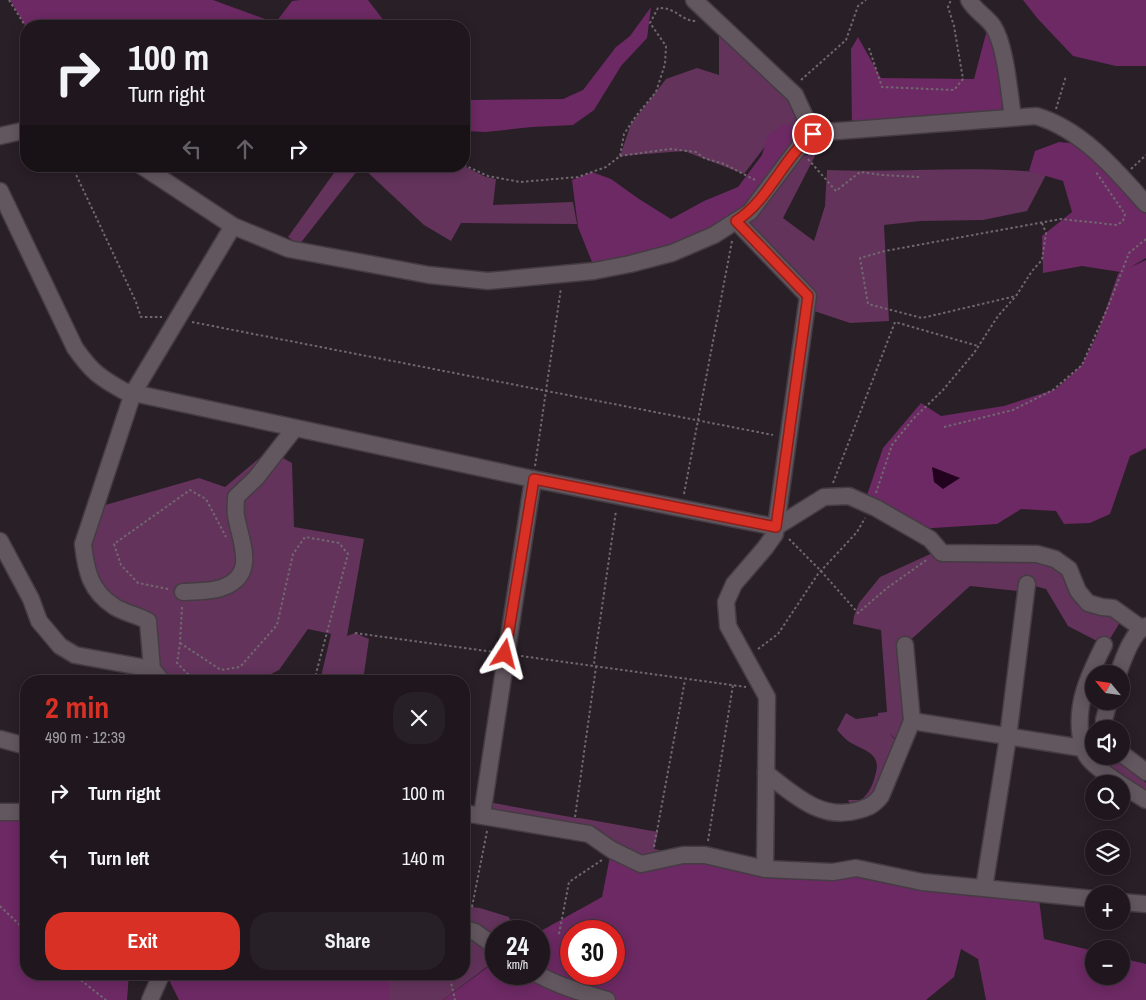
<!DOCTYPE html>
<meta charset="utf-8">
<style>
body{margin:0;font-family:"Archivo Narrow",sans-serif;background:#272026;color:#f1f3f6;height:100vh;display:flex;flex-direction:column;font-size:19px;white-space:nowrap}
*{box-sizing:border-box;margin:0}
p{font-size:16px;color:#a19fa4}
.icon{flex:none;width:28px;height:28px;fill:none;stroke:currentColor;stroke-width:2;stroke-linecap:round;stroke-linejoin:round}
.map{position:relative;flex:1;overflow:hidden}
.sheet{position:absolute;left:20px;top:675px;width:450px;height:305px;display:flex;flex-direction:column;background:#1f171d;border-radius:20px;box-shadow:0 2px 12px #0003,0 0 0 1px #3c363b}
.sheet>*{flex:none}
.hud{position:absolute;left:20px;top:20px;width:450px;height:152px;border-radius:20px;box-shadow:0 2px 12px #0003,0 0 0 1px #3c363b;background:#1f171d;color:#f1f3f6;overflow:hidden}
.needle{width:32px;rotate:299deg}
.controls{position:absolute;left:1085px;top:665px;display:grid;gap:10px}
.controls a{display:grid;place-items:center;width:45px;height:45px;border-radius:50%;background:#1f171d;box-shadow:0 2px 12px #0003,0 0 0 1px #3c363b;font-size:25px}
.speed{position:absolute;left:485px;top:920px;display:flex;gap:10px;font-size:25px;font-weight:700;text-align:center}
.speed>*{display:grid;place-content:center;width:65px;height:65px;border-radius:50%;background:#1f171d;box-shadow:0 2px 12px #0003,0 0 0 1px #3c363b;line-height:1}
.speed small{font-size:12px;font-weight:400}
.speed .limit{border:8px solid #d22;background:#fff;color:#111}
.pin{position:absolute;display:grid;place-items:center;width:42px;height:42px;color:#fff;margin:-21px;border:2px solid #fff;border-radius:50%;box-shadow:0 1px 5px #0007}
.me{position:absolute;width:55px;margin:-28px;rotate:9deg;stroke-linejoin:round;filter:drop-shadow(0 0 4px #0008)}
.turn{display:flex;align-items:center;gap:18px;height:105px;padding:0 25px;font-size:22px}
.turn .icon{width:65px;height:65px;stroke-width:2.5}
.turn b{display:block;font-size:35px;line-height:42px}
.lanes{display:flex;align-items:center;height:48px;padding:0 25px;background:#0003;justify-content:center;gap:25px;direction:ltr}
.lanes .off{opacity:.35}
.round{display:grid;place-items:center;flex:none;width:52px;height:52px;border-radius:20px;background:#272026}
.summary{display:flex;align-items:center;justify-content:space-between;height:85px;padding:0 25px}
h1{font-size:30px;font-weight:700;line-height:38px;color:#d93025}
.primary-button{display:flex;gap:10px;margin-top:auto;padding:10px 25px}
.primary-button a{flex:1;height:58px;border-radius:20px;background:#d93025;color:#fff;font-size:20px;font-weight:700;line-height:58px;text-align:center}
.primary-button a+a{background:#272026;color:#f1f3f6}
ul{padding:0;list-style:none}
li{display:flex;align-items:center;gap:15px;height:65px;padding:0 25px}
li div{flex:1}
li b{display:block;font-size:19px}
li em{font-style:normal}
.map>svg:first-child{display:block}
</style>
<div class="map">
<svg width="1146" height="1000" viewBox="0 0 1146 1000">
<rect width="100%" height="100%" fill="#291f27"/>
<!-- green -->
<g fill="#63335b">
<path d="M719 30 795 95 807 131 795 127 779 128 744 174 684 151 620 156 631 124 666 79 697 68 719 75Z"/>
<path d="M816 154 783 218 814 241 825 206 827 170C900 173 974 165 1047 173L1027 211 983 220 920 221 884 225 889 321 850 323 805 308 740 218 797 156Z"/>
<path d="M339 166H464L486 177 496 179 493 205 573 202 577 224 461 223 451 241 424 225 361 166 299 245 288 237Z"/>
<path d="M269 450 292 463 294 527 364 539 347 636 355 633 369 639 363 681H320L331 634 308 629 279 670 257 681H162L141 624 93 583 88 531 95 508 199 478 225 487Z"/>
<path d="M939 550 1060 562 1079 591 1122 619 1108 642 1095 640 1068 626 1046 589 1027 584 1018 591 970 586 905 645 913 715 898 742 889 732 899 745 877 801 853 809 848 800H861C869 793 872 787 875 776 883 752 863 751 848 741 844 738 840 733 837 730L846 713 856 719 878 716V713L887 712 881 630 853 624 854 616 859 603 880 577Z"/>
<path d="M1096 756H1118L1146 783V792L1098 759Z"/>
<path d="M488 802 576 818H580L658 832 654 849 676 853 641 864 589 834 484 816Z"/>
<path d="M464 906 480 908 509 917 515 931H496V960L443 1000H389L388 974H464Z"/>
</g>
<!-- forest -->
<g fill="#6c2963" fill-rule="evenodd">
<path d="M10 0H213L268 20 266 26 26 27Z"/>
<path d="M300 0H368L388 26H273L292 1Z"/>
<path d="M1023 0H1146V66H1116L1073 56 1038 19Z"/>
<path d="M651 7 647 38 621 66 594 110 573 125 532 127 486 132 464 131V96L472 100 563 99 583 90 616 47 630 36Z"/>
<path d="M988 26 1007 80 1000 119 940 123 863 120 852 130 851 49 858 37 881 78 974 79Z"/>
<path d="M785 124 795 127 791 144 736 221 677 251 594 267 578 227 572 180 592 172 611 179 639 199 671 219 704 201 738 187 762 155 768 135Z"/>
<path d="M1059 142 1089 145 1146 200V258L1131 267 1146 260V448L1130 456 1110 514 1090 523 1064 524 1056 511 1021 509 997 524 917 529 865 501 883 448 921 403 941 416 1004 406 1056 389 1082 365 1097 335 1118 274 1120 272 1082 266 1043 273 1042 236 1072 212 1063 181 1029 171 1035 151Z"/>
<path d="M0 812H26V974H129L127 1000H0Z"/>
<path d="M611 851 641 864 683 855 858 874 1039 899 1044 939 1094 951V976H1121V958L1146 964V1000H986L978 959 961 949 954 977 926 1000H443L496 961V974H539V932L602 897ZM571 931H614V974H571Z"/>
<path d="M166 974H389V1000H179Z"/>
</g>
<!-- water -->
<path fill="#23021f" d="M932 467 960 478 943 489 934 482Z"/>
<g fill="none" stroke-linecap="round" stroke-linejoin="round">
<!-- minor casing -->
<g stroke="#453c43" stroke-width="19">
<g id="minor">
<path d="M694 0 795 95 813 134"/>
<path d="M969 0C975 11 986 16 993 26 1006 46 1009 93 1013 117"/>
<path d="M0 136 26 130"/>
<path d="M142 166 233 226 289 249 429 275 488 281 594 271 630 264 672 253 714 235 750 212 802 143 813 134 825 132 1036 116C1081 129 1115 169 1146 204"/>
<path d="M0 191 75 348C92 372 99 377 124 391L533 479 776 527 824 497 849 496 876 508 930 539 942 553 1037 554 1055 559 1069 569 1078 591 1088 603 1102 607 1113 608 1141 628"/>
<path d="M736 221 808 296 775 534 765 548 734 584 726 602 728 626 767 697 765 869"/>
<path d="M0 541 31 599 39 621 60 646 75 655 152 669"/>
<path d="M183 592C195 591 210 592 221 588 258 576 241 543 236 516 235 510 236 503 236 497L256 478 295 428"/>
<path d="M905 645 912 721"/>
<path d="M1104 645C1089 675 1075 704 1081 738 1082 746 1084 753 1089 759 1100 772 1131 791 1146 800"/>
<path d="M1118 674C1123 660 1132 632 1146 626"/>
<path d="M162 681 152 669 148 621C137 615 125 613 115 607 90 591 86 571 83 544L133 393 233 226"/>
<path d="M1105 729 1104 720 1109 701"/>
<path d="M0 739 26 746"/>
<path d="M1121 753 1146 772"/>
<path d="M766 773C793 794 822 822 859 810 869 807 874 805 881 796L912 721 1082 748"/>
<path d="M0 812H26"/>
<path d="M464 813 589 834 612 850 641 864 683 855H705L765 869 833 872 856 868 922 882 1094 899"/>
<path d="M482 815 533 479"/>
<path d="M984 888 1008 737 1027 584"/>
<path d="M1121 902 1146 904"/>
<path d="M464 929 475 932 496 947"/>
<path d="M537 974C559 986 583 993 607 1000"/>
<path d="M150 1000 161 975"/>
</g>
</g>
<!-- path -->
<g stroke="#71686f" stroke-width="2" stroke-dasharray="2.5 2.5" stroke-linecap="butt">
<path d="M9 0 26 27"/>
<path d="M869 48 882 87 954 90 963 79 954 26 948 7 951 0"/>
<path d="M801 80 846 40 858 6 866 0"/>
<path d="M1056 109 1066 76"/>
<path d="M620 156 670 149 696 152 704 158 724 164 755 180"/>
<path d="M808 159 836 191 860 172 882 175 919 177"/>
<path d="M464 165 488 176 520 182 578 177 606 167 620 156 624 134 636 116 656 92 665 64 666 46 650 23 658 8C676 7 681 21 696 21"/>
<path d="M72 166 136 302 141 317H162"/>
<path d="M1131 169 1146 155"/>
<path d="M1042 223 1046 233 1042 260 1032 271 1016 296 922 318 868 304 860 258 885 251 1061 219 1117 225 1123 221 1125 214 1096 172"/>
<path d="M192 322 773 435"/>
<path d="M944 427 1013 410 1053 390 1082 365 1108 307 1129 253 1146 239"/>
<path d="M535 466 561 288"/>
<path d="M833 483 895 322 978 346"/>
<path d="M876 493 892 445 913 419 943 390 974 353 998 316 1016 296"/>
<path d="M684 494 732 241"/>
<path d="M789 539 821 571 858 613 887 588 928 559"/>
<path d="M168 589 138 583 121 565 114 544 190 490 206 499 226 537"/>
<path d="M182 607 180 643 177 663 195 681"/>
<path d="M355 633 494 652"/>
<path d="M180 643 221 670 240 667 277 625 293 554 305 537 339 543 348 554 314 681"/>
<path d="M758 649 778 634 818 574 857 532 865 518"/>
<path d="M521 656 746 687"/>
<path d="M575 817 596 667 594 662 616 511"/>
<path d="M708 841 733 685"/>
<path d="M654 847 685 680"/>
<path d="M0 906 26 931"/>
<path d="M472 907 487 831"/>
<path d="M559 934 569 882 602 860"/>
<path d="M73 974 106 1000"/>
<path d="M449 974 455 1000"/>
</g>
<!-- minor -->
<use href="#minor" stroke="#62565f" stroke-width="16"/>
</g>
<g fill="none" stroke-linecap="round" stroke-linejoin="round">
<!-- route casing -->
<g stroke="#8d1f18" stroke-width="12">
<path id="route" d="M505 654 534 479 776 527 808 296 736 221C769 200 783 158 813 134"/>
</g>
<!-- route -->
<use href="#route" stroke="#d93025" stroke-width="9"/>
</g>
</svg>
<div class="controls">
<a><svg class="needle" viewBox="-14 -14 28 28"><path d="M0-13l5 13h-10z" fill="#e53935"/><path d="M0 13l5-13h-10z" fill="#a19fa4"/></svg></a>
<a><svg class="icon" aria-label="sound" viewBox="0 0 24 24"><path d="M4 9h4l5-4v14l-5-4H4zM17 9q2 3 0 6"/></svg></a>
<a><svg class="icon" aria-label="search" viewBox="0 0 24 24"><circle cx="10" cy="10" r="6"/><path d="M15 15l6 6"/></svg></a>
<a><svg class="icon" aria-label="layers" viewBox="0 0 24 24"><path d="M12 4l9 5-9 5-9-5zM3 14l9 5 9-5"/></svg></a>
<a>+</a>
<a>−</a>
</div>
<div class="speed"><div>24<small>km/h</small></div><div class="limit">30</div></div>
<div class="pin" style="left:813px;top:134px;background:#d93025"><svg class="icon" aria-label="arrive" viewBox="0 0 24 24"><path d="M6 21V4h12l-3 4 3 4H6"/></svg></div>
<svg class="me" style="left:505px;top:654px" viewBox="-20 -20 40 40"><path d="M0-17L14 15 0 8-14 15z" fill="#d93025" stroke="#fff" stroke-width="4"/></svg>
<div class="hud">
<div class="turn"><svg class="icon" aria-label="right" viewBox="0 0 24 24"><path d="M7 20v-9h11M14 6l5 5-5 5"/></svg><div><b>100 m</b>Turn right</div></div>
<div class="lanes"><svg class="icon off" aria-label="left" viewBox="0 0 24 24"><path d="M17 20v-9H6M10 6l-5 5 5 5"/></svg><svg class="icon off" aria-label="ahead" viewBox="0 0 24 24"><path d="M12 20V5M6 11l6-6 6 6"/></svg><svg class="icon" aria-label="right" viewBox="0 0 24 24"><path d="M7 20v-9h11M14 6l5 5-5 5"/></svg></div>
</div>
<section class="sheet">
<div class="summary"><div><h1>2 min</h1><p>490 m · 12:39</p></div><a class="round"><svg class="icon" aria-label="close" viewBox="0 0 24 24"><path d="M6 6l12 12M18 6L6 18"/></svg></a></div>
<ul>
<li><svg class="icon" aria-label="right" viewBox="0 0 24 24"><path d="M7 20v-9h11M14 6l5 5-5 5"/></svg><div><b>Turn right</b></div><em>100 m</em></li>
<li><svg class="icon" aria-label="left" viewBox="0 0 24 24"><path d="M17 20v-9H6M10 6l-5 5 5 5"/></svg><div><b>Turn left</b></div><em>140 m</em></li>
</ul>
<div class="primary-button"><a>Exit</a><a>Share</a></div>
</section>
</div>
